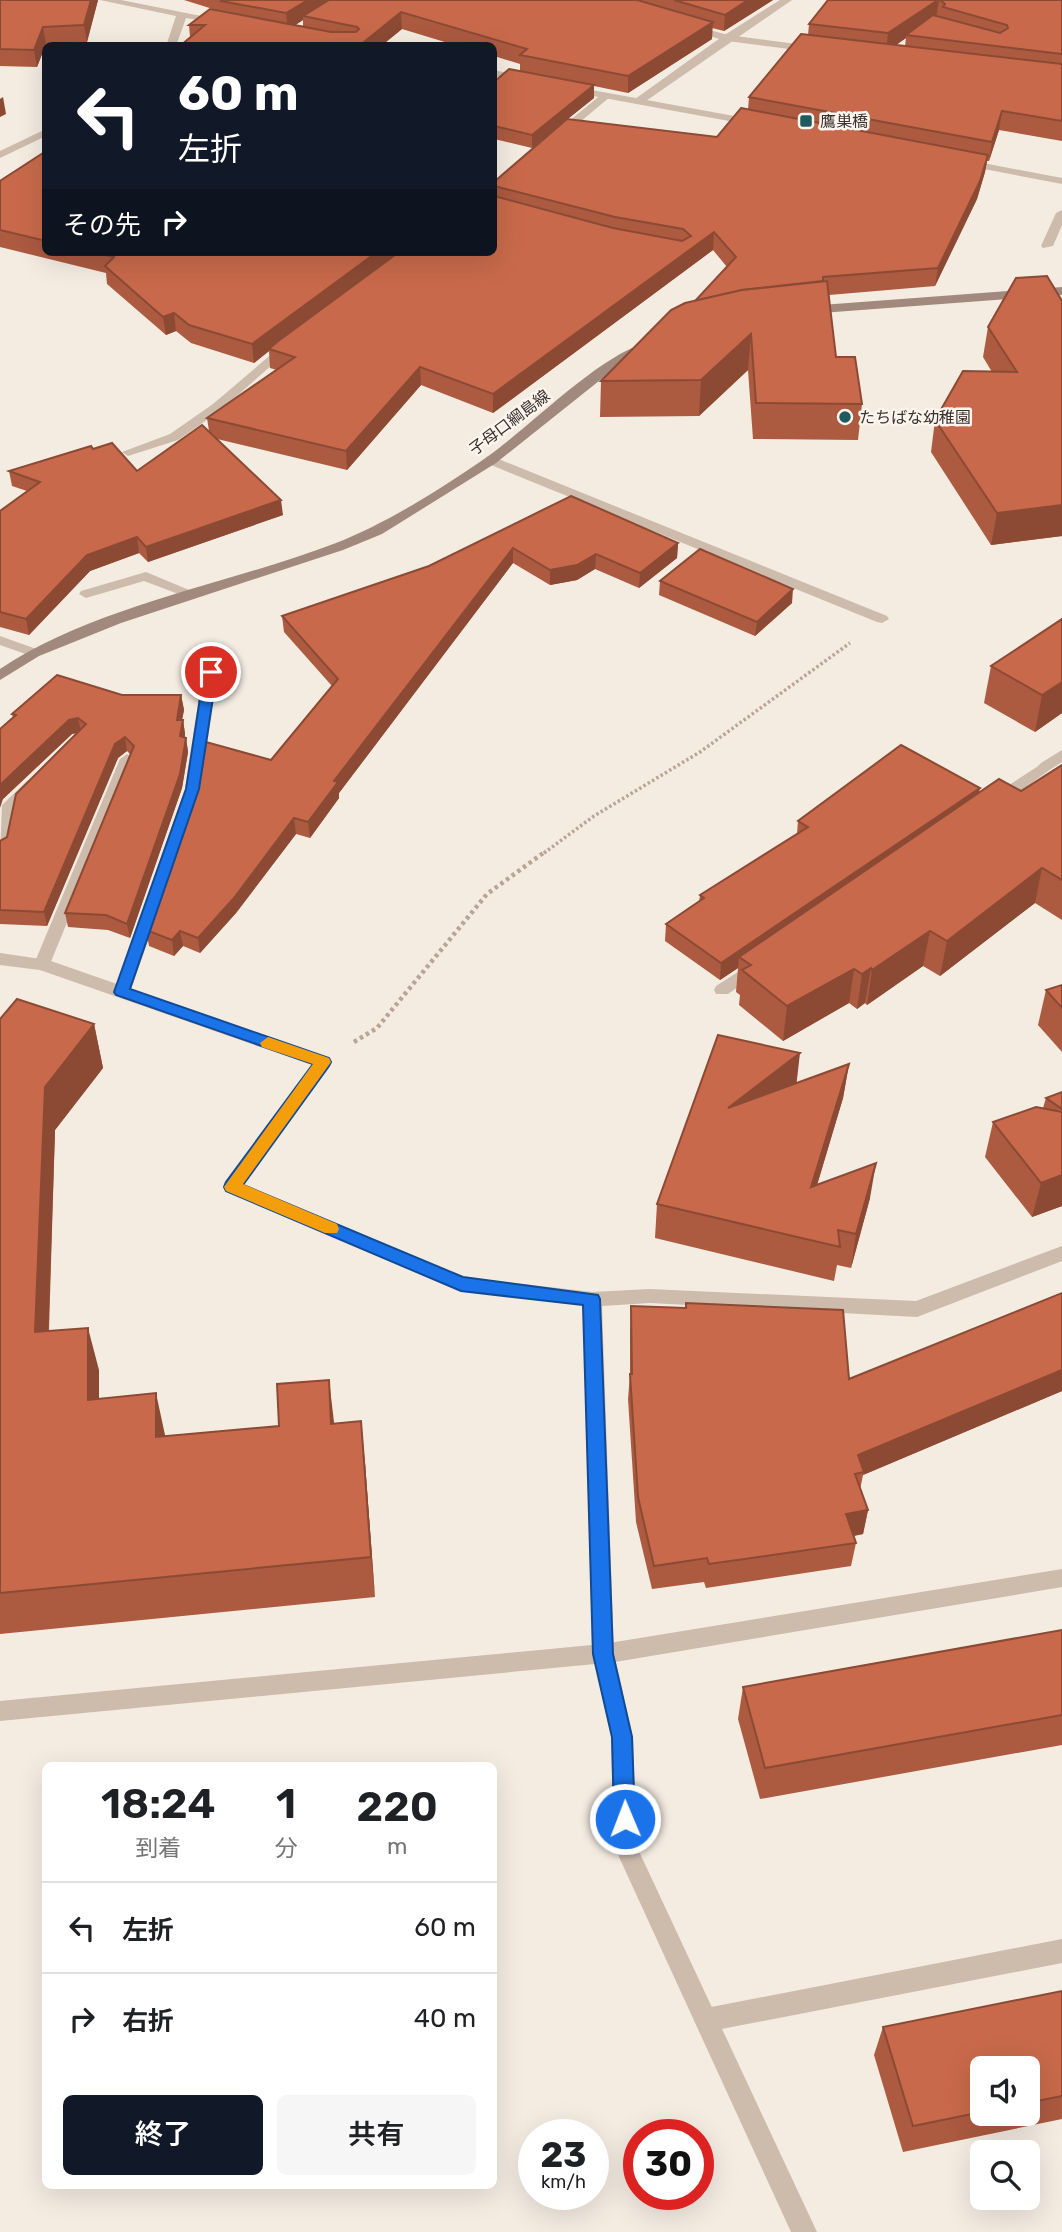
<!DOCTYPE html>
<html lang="ja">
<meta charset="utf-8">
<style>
body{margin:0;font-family:Rubik,"Noto Sans JP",sans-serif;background:#f6f6f6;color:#202124;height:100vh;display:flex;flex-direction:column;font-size:26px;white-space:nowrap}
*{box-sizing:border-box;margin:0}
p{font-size:23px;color:#757577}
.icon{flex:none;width:38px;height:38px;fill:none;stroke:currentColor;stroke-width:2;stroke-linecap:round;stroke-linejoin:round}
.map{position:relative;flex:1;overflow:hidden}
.sheet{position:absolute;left:42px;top:1762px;width:455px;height:427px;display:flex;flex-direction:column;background:#fff;border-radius:10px;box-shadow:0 7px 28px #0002}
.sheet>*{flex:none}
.banner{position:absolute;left:42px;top:42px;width:455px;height:214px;border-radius:10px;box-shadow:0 7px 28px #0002;background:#111827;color:#fff;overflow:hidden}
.fabs{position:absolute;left:970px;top:2056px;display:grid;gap:14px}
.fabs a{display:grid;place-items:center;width:70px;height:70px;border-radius:10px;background:#fff;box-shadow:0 7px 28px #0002;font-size:35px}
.speed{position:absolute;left:518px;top:2119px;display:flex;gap:14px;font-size:35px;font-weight:700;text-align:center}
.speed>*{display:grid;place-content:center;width:91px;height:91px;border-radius:50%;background:#fff;box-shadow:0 7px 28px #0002;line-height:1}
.speed small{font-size:18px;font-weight:400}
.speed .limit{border:10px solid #d22;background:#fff;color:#111}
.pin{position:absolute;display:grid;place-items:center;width:60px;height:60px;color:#fff;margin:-30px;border:4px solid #fff;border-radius:50%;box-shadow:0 2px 7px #0007}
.me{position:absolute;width:77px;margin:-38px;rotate:359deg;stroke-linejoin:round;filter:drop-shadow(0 0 5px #0008)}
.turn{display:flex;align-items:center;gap:24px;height:147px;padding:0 21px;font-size:32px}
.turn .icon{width:91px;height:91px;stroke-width:2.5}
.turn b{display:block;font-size:49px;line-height:60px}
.then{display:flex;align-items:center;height:66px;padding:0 21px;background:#0003;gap:14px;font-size:26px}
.eta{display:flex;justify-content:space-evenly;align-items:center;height:119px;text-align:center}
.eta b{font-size:42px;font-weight:600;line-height:49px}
.primary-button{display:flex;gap:14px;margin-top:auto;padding:14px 21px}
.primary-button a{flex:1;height:80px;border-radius:10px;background:#111827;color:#fff;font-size:28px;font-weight:600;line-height:80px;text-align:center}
.primary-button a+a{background:#f6f6f6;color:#202124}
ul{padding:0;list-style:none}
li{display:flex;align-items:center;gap:21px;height:91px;padding:0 21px;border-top:2px solid #e0e0e0}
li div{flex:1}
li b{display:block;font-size:26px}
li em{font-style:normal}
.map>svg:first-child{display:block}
</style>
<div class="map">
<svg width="1062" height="2232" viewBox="0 0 1062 2232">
<rect width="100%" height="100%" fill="#f4ebe1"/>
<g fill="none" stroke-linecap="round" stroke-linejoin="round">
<!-- path-far1 -->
<path stroke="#b9a596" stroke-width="3.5" stroke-dasharray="2.5 2.5" stroke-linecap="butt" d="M544 853 594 816 700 752 850 643"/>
<!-- path -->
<path stroke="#b9a596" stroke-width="4.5" stroke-dasharray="3.5 3.5" stroke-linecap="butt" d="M354 1042 377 1028 487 894 546 851"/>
<!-- service -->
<g fill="#cdbbac" fill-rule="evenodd">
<path d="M780 0H792L643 103H635V99L723 36Z"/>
<path d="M602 94 611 96 561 138H553V134Z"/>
<path d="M46 129V136L0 158V151Z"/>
<path d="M1062 210V225L1053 246 1043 248 1041 246 1056 213Z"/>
<path d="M287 341 293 345 291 348 221 410 178 440 128 456 122 452 170 434 213 404Z"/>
<path d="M491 456 887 616 889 619 882 623 877 622 486 463V457Z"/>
<path d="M146 572 201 595 194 599 189 598 144 581 86 598 79 594 81 591Z"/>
<path d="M0 636 39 650 41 653 34 657 0 645Z"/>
<path d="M210 668 217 672 201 789 130 992 122 998 114 992 185 789 203 672Z"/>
<path d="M127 754 134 759 50 964 48 968H36L34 964 120 759Z"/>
<path d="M1046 761 1051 763 1054 766 1051 769 1002 804H992L989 800 992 796Z"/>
<path d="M32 779 40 784 17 807 8 851 0 856 2 805 27 781Z"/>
<path d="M755 961 763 967 761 971 728 994H716L714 990 716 986Z"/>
<path d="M1062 1569V1587L603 1664 595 1661 592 1654 595 1647 603 1644Z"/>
<path d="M1062 1939V1963L706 2032 698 2028 694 2020 698 2012 706 2008Z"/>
</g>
<!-- minor -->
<g fill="#cdbbac" fill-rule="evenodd">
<path d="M100 0H121L226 21 221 24 186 18 176 46H166L176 16Z"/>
<path d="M691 25 728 35 812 46 817 49 812 52 727 41 688 30 686 28Z"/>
<path d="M494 70 529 78 530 80 525 83 494 76Z"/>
<path d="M570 86 756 120 761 123 756 126 566 91V87Z"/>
<path d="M962 159 1062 178V184L958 164 957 162Z"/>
<path d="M1062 750V762L1051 769H1041L1038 766 1041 763Z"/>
<path d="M0 953 48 960 329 1058 332 1062 329 1066 244 1184 463 1277 592 1292 650 1289 916 1301 1062 1246V1261L917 1317 650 1303 602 1306 614 1654 633 1737 636 1845 817 2232H791L614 1846 611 1737 595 1664 0 1721V1701L592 1645 583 1305 461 1291 226 1192 223 1187 226 1182 312 1065 40 970 0 965Z"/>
</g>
<!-- secondary -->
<g fill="#a18a7d" fill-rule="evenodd">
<path d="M1062 287V295L808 314 802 310 808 306Z"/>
<path d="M645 343 651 347 649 350 619 365 496 463 382 534 343 550 121 623 39 656 0 680V669C94 606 229 584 336 543 387 523 441 489 487 457 531 426 596 358 645 343Z"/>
</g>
</g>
<!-- wall -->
<g fill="#ac5a40" fill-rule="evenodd">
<path d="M0 0H98L87 42 46 44 37 67 0 66Z"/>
<path d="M184 0H773L724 31 712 28V39L628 93 594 86V98L567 119 717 137 748 110 749 97 808 35 809 24 828 0H1062V141L999 130 989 161H987L985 172 977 199 935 286 829 295 836 357 862 404 858 440 753 439 748 370 699 416 600 417 601 381 695 301 727 267 713 250 493 413 421 385 347 470 217 439 283 515 148 562 139 553 90 571 29 635 0 627V511L27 491 12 486 9 471 93 449 137 471 209 431 207 418 277 370 270 368 269 351 254 363 191 343 176 331 166 335 107 284 106 273 0 247V181L46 151V252H494V182L552 132 532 148 494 139V82L520 71V64L494 56V46H458L402 29 381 46H180L190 37 189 25 216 10ZM303 20V26L295 25ZM906 38 905 46 896 45Z"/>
<path d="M1062 301V536L991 545 931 452 935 420 992 372 983 357 988 327Z"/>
<path d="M571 496 678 543 677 558 639 588 595 569 577 580 550 585 513 563 339 793V798L310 838 296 834 236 913 200 953 183 946 174 956 149 946 146 930 271 760 332 686 284 632 282 616 429 566Z"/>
<path d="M660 581 792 603 755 636 659 595Z"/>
<path d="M1062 619V713L1035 732 984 703 991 666Z"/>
<path d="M122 695H181L184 710 182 720H183L185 734V737L186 738 188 752 182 788 130 938 108 930 68 927 65 913 130 754 127 751 118 758 47 926 0 924V841L7 837 77 733 72 734 3 799 13 718 12 714Z"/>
<path d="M1062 765V920L1035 903 940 976 923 966 867 1005 865 1003 857 1009 849 1003 783 1041 739 1005 740 995 736 992 738 968 720 980 665 941 666 924 699 902 700 895 797 834 798 821 979 792 1021 791Z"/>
<path d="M1062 985V1052L1038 1025 1046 990Z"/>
<path d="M0 1019 94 1024 103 1068 55 1130 49 1331 99 1370V1399L165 1436 334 1423 365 1463 375 1597 0 1634Z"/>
<path d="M849 1064 843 1098 817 1185 870 1198 851 1268 837 1265 834 1281 655 1238 657 1204 796 1083Z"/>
<path d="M1062 1092V1206L1032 1217 985 1157 993 1122 1043 1108 1046 1098Z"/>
<path d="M1062 1293V1391L863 1475 860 1490 868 1510 863 1534 854 1536 856 1543 851 1566 706 1588 704 1582 652 1589 636 1522 628 1399 630 1374V1332L631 1306 849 1379Z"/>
<path d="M1062 1630V1745L760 1799 738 1719 743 1687Z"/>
<path d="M1062 1991V2119L903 2152 874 2055 883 2027ZM982 2068H1027V2114H982Z"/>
</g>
<!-- shaded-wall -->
<g fill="#8c4a34">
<path d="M91 0H98L87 42 84 25Z"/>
<path d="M308 0H335L303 16V20L288 30 286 13Z"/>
<path d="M748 0H773L724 31 725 15Z"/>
<path d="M939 0 936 18 906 35V38L886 52 888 33Z"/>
<path d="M401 12 402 29 381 46H359Z"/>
<path d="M713 22 712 39 628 93V76Z"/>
<path d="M43 27 46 44 37 67 34 50Z"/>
<path d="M594 85V98L532 148V135Z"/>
<path d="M3 97 6 114 0 117V99Z"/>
<path d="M1002 111 999 130 989 161 992 142Z"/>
<path d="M988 155 985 172 977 199 935 286 938 268Z"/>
<path d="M714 232 713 250 493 413V394Z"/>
<path d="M377 252H403L269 349V351L254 363 252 344Z"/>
<path d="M174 313 176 331 166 335 163 317Z"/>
<path d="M751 334 748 370 699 416 701 380Z"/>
<path d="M420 367 421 385 347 470 346 451Z"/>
<path d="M281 500 283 515 148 562 146 547Z"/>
<path d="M1062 504V536L991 545 997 513Z"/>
<path d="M137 537 139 553 90 571 29 635 26 619 87 555Z"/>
<path d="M678 543 677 558 639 588 640 573Z"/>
<path d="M513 548V563L339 793V798L310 838 308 822 334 781Z"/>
<path d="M596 554 595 569 577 580 550 585V570Z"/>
<path d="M793 589 792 603 755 636 757 622Z"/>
<path d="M1062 682V713L1035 732 1042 695Z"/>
<path d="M181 695 184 710 179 734 177 720Z"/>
<path d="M78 718 81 732 72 734 3 799 0 808V785L69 720Z"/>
<path d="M183 720 185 734 182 751 180 736Z"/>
<path d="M125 737 127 751 118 758 47 926 44 912 115 744Z"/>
<path d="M186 738 188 752 182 788 130 938 127 924Z"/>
<path d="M980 788 976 805 739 957 738 968 720 980 721 963Z"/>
<path d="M294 818 296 834 236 913 200 953 198 938Z"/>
<path d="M1042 868 1035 903 940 976 947 941Z"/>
<path d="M180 931 183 946 174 956 172 940Z"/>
<path d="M930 931 923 966 867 1005 872 970Z"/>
<path d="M871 968 865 1003 857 1009 862 974Z"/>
<path d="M854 969 849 1003 783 1041 787 1006Z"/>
<path d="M94 1024 103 1068 55 1130 47 1374 35 1332 45 1087Z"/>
<path d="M800 1053 796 1088 728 1108Z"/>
<path d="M849 1064 843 1098 806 1222 811 1187Z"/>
<path d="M876 1163 870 1198 851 1268 856 1234Z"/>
<path d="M1062 1175V1206L1032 1217 1041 1183Z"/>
<path d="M88 1328 99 1370V1442L88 1400Z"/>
<path d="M1062 1370V1391L863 1475 864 1472 858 1455Z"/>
<path d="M329 1380 334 1422 336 1465 331 1424Z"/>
<path d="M156 1393 165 1435V1478L156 1437Z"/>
<path d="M361 1421 365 1463 375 1597 371 1557Z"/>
<path d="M868 1510 863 1534 841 1538 846 1514Z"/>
</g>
<!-- building -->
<g fill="#c8694b" stroke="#8c4a34" stroke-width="2">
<path d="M0 0H91L84 25 43 27 34 50 0 49Z"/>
<path d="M222 0H308L286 13 221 1Z"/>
<path d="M329 0H637L713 22 628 76 520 55 527 49 401 12 359 46H180L205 25H189L210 9 331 32H356L359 29 357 27 303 16Z"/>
<path d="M674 0H748L725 15Z"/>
<path d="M828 0H938L888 33 809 24Z"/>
<path d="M940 0H1062V54L906 35 933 15 1000 33 1008 28 1007 25 943 7 945 4Z"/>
<path d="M801 34 1062 64V121L1002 111 992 142 749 97Z"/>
<path d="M509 69 594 85 532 135 494 126V82Z"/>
<path d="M741 108 988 155 980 181 938 268 823 277V281L742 290 695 301 736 257 714 232 493 394 420 367 346 451 207 418 295 357 269 349 277 342 399 252H494V196L613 228 682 241 691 236 683 229 615 217 494 186V182L567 119 717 137Z"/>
<path d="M46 151V241L0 230V181Z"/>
<path d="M92 252H377L252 344 189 325 174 313 163 317 105 266 114 257Z"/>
<path d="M1047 276 1062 301V505L997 513 935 420 963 371 1017 372 988 327 1016 278Z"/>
<path d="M827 281 836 357H855L862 404 756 403 751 334 701 380 601 381 671 310 685 303 742 290Z"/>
<path d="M202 425 281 500 146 547 137 537 87 555 26 619 0 612V511L40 482 9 471 91 446 93 449 112 443 137 471Z"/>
<path d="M571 496 678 543 640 573 596 554 577 565 550 570 513 548 334 781 338 782 308 822 294 818 234 898 198 938 180 931 172 940 146 930 201 774 206 742 271 760 338 679 282 616 429 566Z"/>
<path d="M700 549 793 589 757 622 660 581Z"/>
<path d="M1062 619V682L1042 695 991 666Z"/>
<path d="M57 675 122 695H181L177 720H183L180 736 186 738 180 774 127 924 106 915 65 913 134 746 125 737 115 744 44 912 0 910V841L7 837 16 794 86 724 78 718 69 720 0 785V729L16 715 12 714Z"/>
<path d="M901 745 980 788 721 963 666 924 704 898 700 895 808 827 798 821Z"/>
<path d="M1062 765V880L1042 868 947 941 930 931 872 970 871 968 862 974 854 969 787 1006 742 970 751 965 739 957 999 779 1021 791Z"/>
<path d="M1062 985V1008L1046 990Z"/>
<path d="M17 999 94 1024 45 1087 35 1332 88 1328V1400L156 1393V1437L279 1426 277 1384 329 1380 331 1424 361 1421 371 1557 0 1593V1019Z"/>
<path d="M718 1035 800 1053 728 1108 849 1064 811 1187 876 1163 856 1234 838 1230 840 1247 657 1204Z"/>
<path d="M1062 1092V1109L1046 1098Z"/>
<path d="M1036 1107 1062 1112V1175L1041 1183 993 1122Z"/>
<path d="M1062 1293V1370L858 1455 864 1472 855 1474 868 1510 846 1514 856 1543 709 1564 707 1558 654 1566 638 1497 630 1374H632L631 1306 686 1308V1303L843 1310 849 1379Z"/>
<path d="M1062 1630V1715L765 1768 743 1687Z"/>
<path d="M1062 1991V2096L1027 2103V2068H982V2112L913 2126 883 2027Z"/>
</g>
<!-- route -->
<path fill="#1a73e8" stroke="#114b97" stroke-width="2" d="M211 668 217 672 199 789 130 989 329 1058 331 1062 329 1066 243 1185 463 1277 598 1295 600 1299 613 1654 632 1737 635 1819 632 1826 625 1829 617 1826 614 1819 612 1737 593 1654 583 1305 461 1291 226 1191 224 1187 226 1182 313 1064 116 995 114 992 186 789 204 672Z"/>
<!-- slow -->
<path fill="#f59e0b" d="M268 1037 329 1058 331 1062 243 1184 337 1224 339 1229 337 1233H325L226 1191 224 1187 313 1064 262 1047 260 1043Z"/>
<!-- markers -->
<g fill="#1f5a5e" stroke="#fbf5ee" stroke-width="2.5">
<rect x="799" y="114" width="14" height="14" rx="3.5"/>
<circle cx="845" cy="417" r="7"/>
</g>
<g text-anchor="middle" stroke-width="5" stroke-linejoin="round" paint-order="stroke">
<!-- far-poi labels -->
<g font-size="16" fill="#3b302b" stroke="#fbf5ee" text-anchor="start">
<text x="820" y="127">鷹巣橋</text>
<text x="859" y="423">たちばな幼稚園</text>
</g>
<!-- far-street labels -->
<g font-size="16" fill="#3b302b" stroke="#fbf5ee">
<text transform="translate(509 422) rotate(-37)" y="6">子母口綱島線</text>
</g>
</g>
</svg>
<div class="fabs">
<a><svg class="icon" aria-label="sound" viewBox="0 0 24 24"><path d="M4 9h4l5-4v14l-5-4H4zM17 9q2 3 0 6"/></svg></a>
<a><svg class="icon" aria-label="search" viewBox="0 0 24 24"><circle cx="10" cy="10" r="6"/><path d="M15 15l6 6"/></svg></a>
</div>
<div class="speed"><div>23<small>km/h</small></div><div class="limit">30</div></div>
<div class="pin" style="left:211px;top:672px;background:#d93025"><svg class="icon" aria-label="arrive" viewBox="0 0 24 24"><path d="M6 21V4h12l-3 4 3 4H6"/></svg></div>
<svg class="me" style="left:625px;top:1819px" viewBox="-20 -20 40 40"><circle r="17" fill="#1a73e8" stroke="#fff" stroke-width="3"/><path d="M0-11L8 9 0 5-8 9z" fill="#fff"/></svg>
<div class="banner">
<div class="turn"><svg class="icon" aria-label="left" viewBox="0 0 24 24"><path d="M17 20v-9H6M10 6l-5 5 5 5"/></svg><div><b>60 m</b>左折</div></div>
<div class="then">その先<svg class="icon" aria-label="right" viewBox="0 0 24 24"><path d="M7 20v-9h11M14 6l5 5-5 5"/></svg></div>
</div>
<section class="sheet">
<div class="eta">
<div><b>18:24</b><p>到着</p></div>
<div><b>1</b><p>分</p></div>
<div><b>220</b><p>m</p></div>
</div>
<ul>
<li><svg class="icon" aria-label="left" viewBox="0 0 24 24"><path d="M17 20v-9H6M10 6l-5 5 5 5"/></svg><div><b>左折</b></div><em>60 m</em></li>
<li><svg class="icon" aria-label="right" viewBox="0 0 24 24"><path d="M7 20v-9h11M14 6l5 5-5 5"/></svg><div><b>右折</b></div><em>40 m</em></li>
</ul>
<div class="primary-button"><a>終了</a><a>共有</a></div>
</section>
</div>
